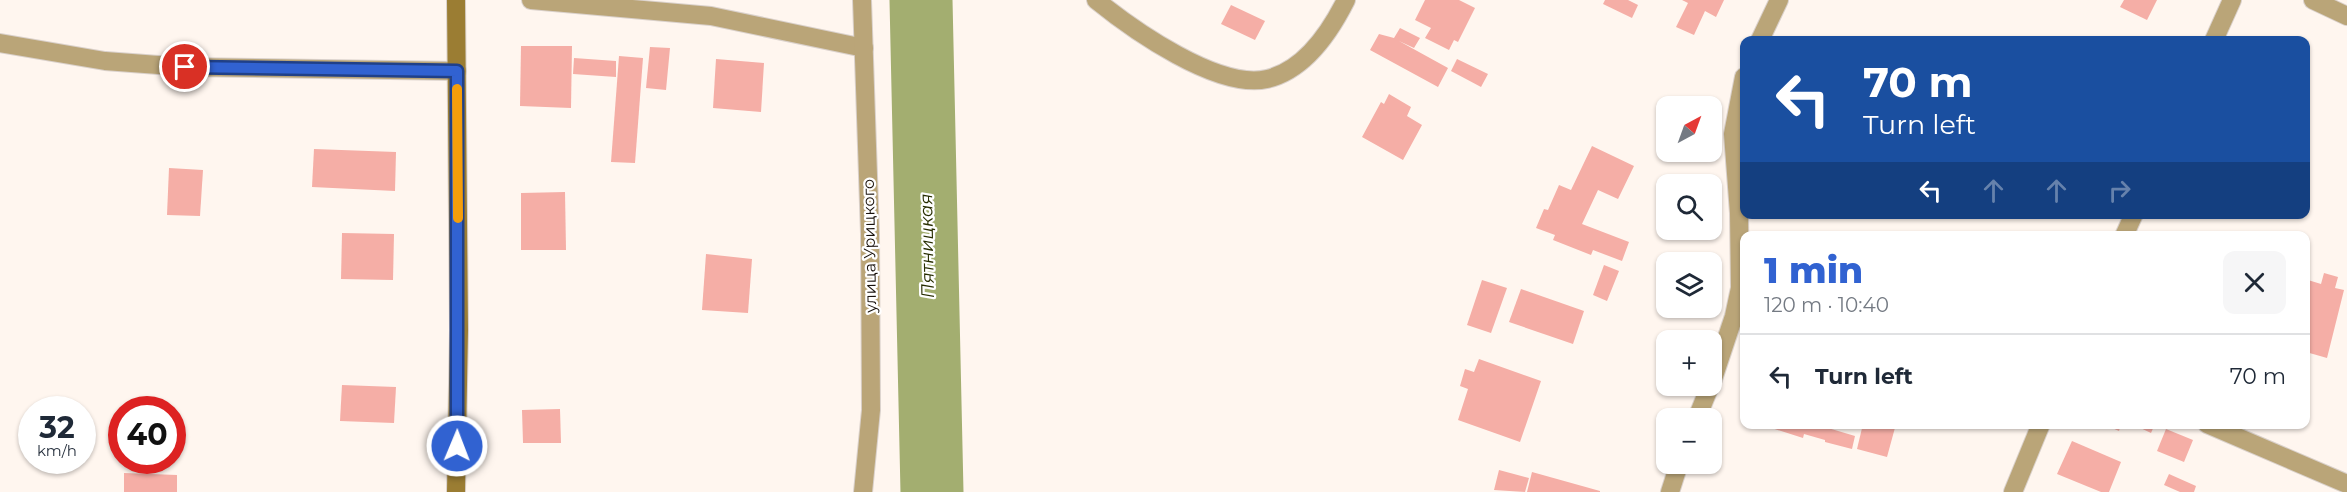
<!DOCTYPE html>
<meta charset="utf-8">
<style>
body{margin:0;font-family:Montserrat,sans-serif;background:#f6f6f7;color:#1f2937;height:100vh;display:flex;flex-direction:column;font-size:22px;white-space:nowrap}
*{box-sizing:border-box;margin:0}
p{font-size:20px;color:#747a83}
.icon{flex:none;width:33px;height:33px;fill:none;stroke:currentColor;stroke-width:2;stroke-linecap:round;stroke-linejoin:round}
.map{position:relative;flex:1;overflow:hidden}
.panel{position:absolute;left:1740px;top:231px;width:570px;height:198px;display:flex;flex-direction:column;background:#fff;border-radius:12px;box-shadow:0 2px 4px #0004}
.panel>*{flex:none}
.guide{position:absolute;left:1740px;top:36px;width:570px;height:183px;border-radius:12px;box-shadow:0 2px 4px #0004;background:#1a4fa0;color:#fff;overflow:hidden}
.needle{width:39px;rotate:41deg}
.buttons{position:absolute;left:1656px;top:96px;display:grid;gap:12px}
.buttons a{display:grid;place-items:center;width:66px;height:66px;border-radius:12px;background:#fff;box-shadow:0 2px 4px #0004;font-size:30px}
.speed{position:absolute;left:18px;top:396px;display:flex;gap:12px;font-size:30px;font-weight:700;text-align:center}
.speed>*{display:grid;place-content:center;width:78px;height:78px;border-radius:50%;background:#fff;box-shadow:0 2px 4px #0004;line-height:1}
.speed small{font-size:15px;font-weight:400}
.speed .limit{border:9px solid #d22;background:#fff;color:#111}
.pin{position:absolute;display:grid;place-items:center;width:51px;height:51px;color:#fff;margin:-26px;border:3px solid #fff;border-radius:50%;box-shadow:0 2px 6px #0007}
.me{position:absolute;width:66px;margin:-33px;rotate:1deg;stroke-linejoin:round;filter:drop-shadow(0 0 4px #0008)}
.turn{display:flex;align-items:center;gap:21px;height:126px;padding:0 24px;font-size:27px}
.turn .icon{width:78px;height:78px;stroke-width:2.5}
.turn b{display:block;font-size:42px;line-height:51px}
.lanes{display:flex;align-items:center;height:57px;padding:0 24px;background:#0003;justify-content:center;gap:30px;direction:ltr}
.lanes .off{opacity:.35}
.round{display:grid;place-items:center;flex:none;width:63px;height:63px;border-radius:12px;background:#f6f6f7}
.headline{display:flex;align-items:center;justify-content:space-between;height:102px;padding:0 24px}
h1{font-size:36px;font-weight:800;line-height:45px;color:#3162d1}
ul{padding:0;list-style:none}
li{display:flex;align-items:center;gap:18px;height:84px;padding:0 24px;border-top:2px solid #e0e1e3}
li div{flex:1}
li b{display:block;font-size:22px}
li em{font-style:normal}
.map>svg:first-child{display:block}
</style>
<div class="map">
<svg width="2347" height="492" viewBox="0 0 2347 492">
<rect width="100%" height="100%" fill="#fff6ef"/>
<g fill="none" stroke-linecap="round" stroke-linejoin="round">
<!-- river -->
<path stroke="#a3ae70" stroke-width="63" d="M921 0 932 492"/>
</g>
<!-- building -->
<g fill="#f5aea6">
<path d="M1425 0H1459L1475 8 1458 42 1454 40 1449 50 1425 38 1431 28 1415 20Z"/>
<path d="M1605 0H1628L1638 5 1632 18 1603 4Z"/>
<path d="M1682 0H1724L1716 17 1705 11 1694 35 1676 27 1688 3Z"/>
<path d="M2124 0H2157L2147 20 2120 7Z"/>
<path d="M1231 5 1265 21 1255 40 1221 24Z"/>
<path d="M1400 28 1420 38 1414 48 1399 41 1448 68 1438 87 1370 50 1379 34 1394 38Z"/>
<path d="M521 46H572L571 108 520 106Z"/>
<path d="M650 47 670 48 666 90 646 88Z"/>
<path d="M619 56 643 58 635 163 611 162Z"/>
<path d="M574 58 616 61V77L573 74Z"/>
<path d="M716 59 764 63 761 112 713 108Z"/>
<path d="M1457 59 1488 74 1481 87 1451 71Z"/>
<path d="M1389 94 1411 107 1407 116 1422 125 1403 160 1362 137 1381 102 1384 104Z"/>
<path d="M1592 146 1634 166 1618 199 1598 190 1582 224 1629 242 1622 261 1593 250 1591 255 1553 240 1555 235 1536 228 1544 209 1548 210 1559 185 1571 190Z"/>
<path d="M314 149 396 152 395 191 312 187Z"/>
<path d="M169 168 203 170 200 216 167 215Z"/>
<path d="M565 192 566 250H521V193Z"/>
<path d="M342 233 394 234 393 280 341 279Z"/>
<path d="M706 254 752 259 748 313 702 310Z"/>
<path d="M1604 265 1619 271 1607 301 1593 295Z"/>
<path d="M2324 273 2338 277 2335 288 2344 290 2327 358 2306 352V288L2308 280 2321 284Z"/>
<path d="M1482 280 1507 288 1491 333 1467 325Z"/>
<path d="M1521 289 1584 311 1573 344 1509 322Z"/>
<path d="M1479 359 1541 381 1520 442 1458 420 1468 389 1460 386 1465 369 1474 372Z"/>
<path d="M342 385 396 387 394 423 340 421Z"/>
<path d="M560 409 561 443H523L522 410Z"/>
<path d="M1759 424H1829L1828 428 1855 436 1852 449 1825 442V440L1804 434 1803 438Z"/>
<path d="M1863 424H1896L1887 457 1857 449Z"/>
<path d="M2103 424H2121L2119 431Z"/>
<path d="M2132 424H2155L2151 433Z"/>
<path d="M2166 429 2193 440 2184 462 2157 451Z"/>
<path d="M2072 441 2121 462 2109 492H2101L2057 474Z"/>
<path d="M1499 470 1529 478 1525 492 1494 490Z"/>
<path d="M1532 472 1600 491V492H1527Z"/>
<path d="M124 473 177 475V492H124Z"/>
<path d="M2169 474 2196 486 2194 492H2180L2164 485Z"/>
</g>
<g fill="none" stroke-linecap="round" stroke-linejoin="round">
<!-- lane casing -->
<g stroke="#dad1cb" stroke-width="20">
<g id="lane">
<path d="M531 0 711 16 864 48"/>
<path d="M2313 0 2347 16"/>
</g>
</g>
<!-- street casing -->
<g stroke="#dad1cb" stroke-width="20">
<g id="street">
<path d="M862 0 870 234 871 410 863 492"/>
<path d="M1096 0C1133 30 1218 90 1267 79 1305 70 1330 32 1346 0"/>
<path d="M1760 40 1779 0"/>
<path d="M2214 40 2232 0"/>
<path d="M0 43 105 61 185 67 457 71"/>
<path d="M2124 236 2134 214"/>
<path d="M1712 382 1734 316 1740 288 1739 213 1733 134 1744 77"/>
<path d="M1697 418 1710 386"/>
<path d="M2207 424 2347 484"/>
<path d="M1670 492 1679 464"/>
<path d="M2013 492 2041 424"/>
</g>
</g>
<!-- secondary casing -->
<g stroke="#dad1cb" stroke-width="20">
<path id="secondary" d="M456 0 459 330 456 492"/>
</g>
<!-- lane -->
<use href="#lane" stroke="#baa578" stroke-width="18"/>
<!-- street -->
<use href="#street" stroke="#baa578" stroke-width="18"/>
<!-- secondary -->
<use href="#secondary" stroke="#9b7d33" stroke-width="18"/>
</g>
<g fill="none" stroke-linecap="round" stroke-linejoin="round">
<!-- route casing -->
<g stroke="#204088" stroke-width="15">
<path id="route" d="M185 67 457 71V446"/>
</g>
<!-- route -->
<use href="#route" stroke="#3162d1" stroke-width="10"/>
<!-- slow -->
<path stroke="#f59e0b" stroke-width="10" d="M457 89 458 218"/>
</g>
<g text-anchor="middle" stroke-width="4.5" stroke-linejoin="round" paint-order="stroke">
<!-- street labels -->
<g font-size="16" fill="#18110b" stroke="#fff">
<text transform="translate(869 246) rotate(-91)" y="6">улица Урицкого</text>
</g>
<!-- water labels -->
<g font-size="18" font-style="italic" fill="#272d00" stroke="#fff">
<text transform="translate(927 246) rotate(-91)" y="6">Пятницкая</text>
</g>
</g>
</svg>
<div class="buttons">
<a><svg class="needle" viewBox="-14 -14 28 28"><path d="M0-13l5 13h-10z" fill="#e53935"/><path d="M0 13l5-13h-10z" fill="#747a83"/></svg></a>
<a><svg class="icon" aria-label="search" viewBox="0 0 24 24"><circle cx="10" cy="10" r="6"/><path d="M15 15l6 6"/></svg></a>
<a><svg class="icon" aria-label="layers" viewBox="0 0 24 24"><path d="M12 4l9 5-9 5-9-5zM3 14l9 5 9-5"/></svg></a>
<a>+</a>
<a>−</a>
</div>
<div class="speed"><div>32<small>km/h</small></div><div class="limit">40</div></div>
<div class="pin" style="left:185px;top:67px;background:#d93025"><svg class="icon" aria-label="arrive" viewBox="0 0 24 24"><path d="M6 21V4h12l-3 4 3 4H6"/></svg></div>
<svg class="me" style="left:457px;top:446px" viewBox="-20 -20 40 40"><circle r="17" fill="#3162d1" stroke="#fff" stroke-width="3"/><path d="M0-11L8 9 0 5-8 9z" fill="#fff"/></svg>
<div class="guide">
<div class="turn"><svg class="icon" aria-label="left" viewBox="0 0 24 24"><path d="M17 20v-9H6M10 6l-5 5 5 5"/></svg><div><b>70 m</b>Turn left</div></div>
<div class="lanes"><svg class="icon" aria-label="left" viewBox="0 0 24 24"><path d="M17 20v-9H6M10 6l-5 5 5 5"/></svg><svg class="icon off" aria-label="ahead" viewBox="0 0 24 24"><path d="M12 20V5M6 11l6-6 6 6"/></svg><svg class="icon off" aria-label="ahead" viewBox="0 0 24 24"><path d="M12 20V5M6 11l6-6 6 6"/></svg><svg class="icon off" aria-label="right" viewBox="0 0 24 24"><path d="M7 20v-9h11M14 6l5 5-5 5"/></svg></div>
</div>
<section class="panel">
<div class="headline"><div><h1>1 min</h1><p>120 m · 10:40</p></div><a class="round"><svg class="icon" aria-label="close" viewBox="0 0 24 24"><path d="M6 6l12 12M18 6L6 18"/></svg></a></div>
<ul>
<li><svg class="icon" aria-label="left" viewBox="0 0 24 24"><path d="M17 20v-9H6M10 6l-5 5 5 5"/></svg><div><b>Turn left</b></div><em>70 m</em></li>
</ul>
</section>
</div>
